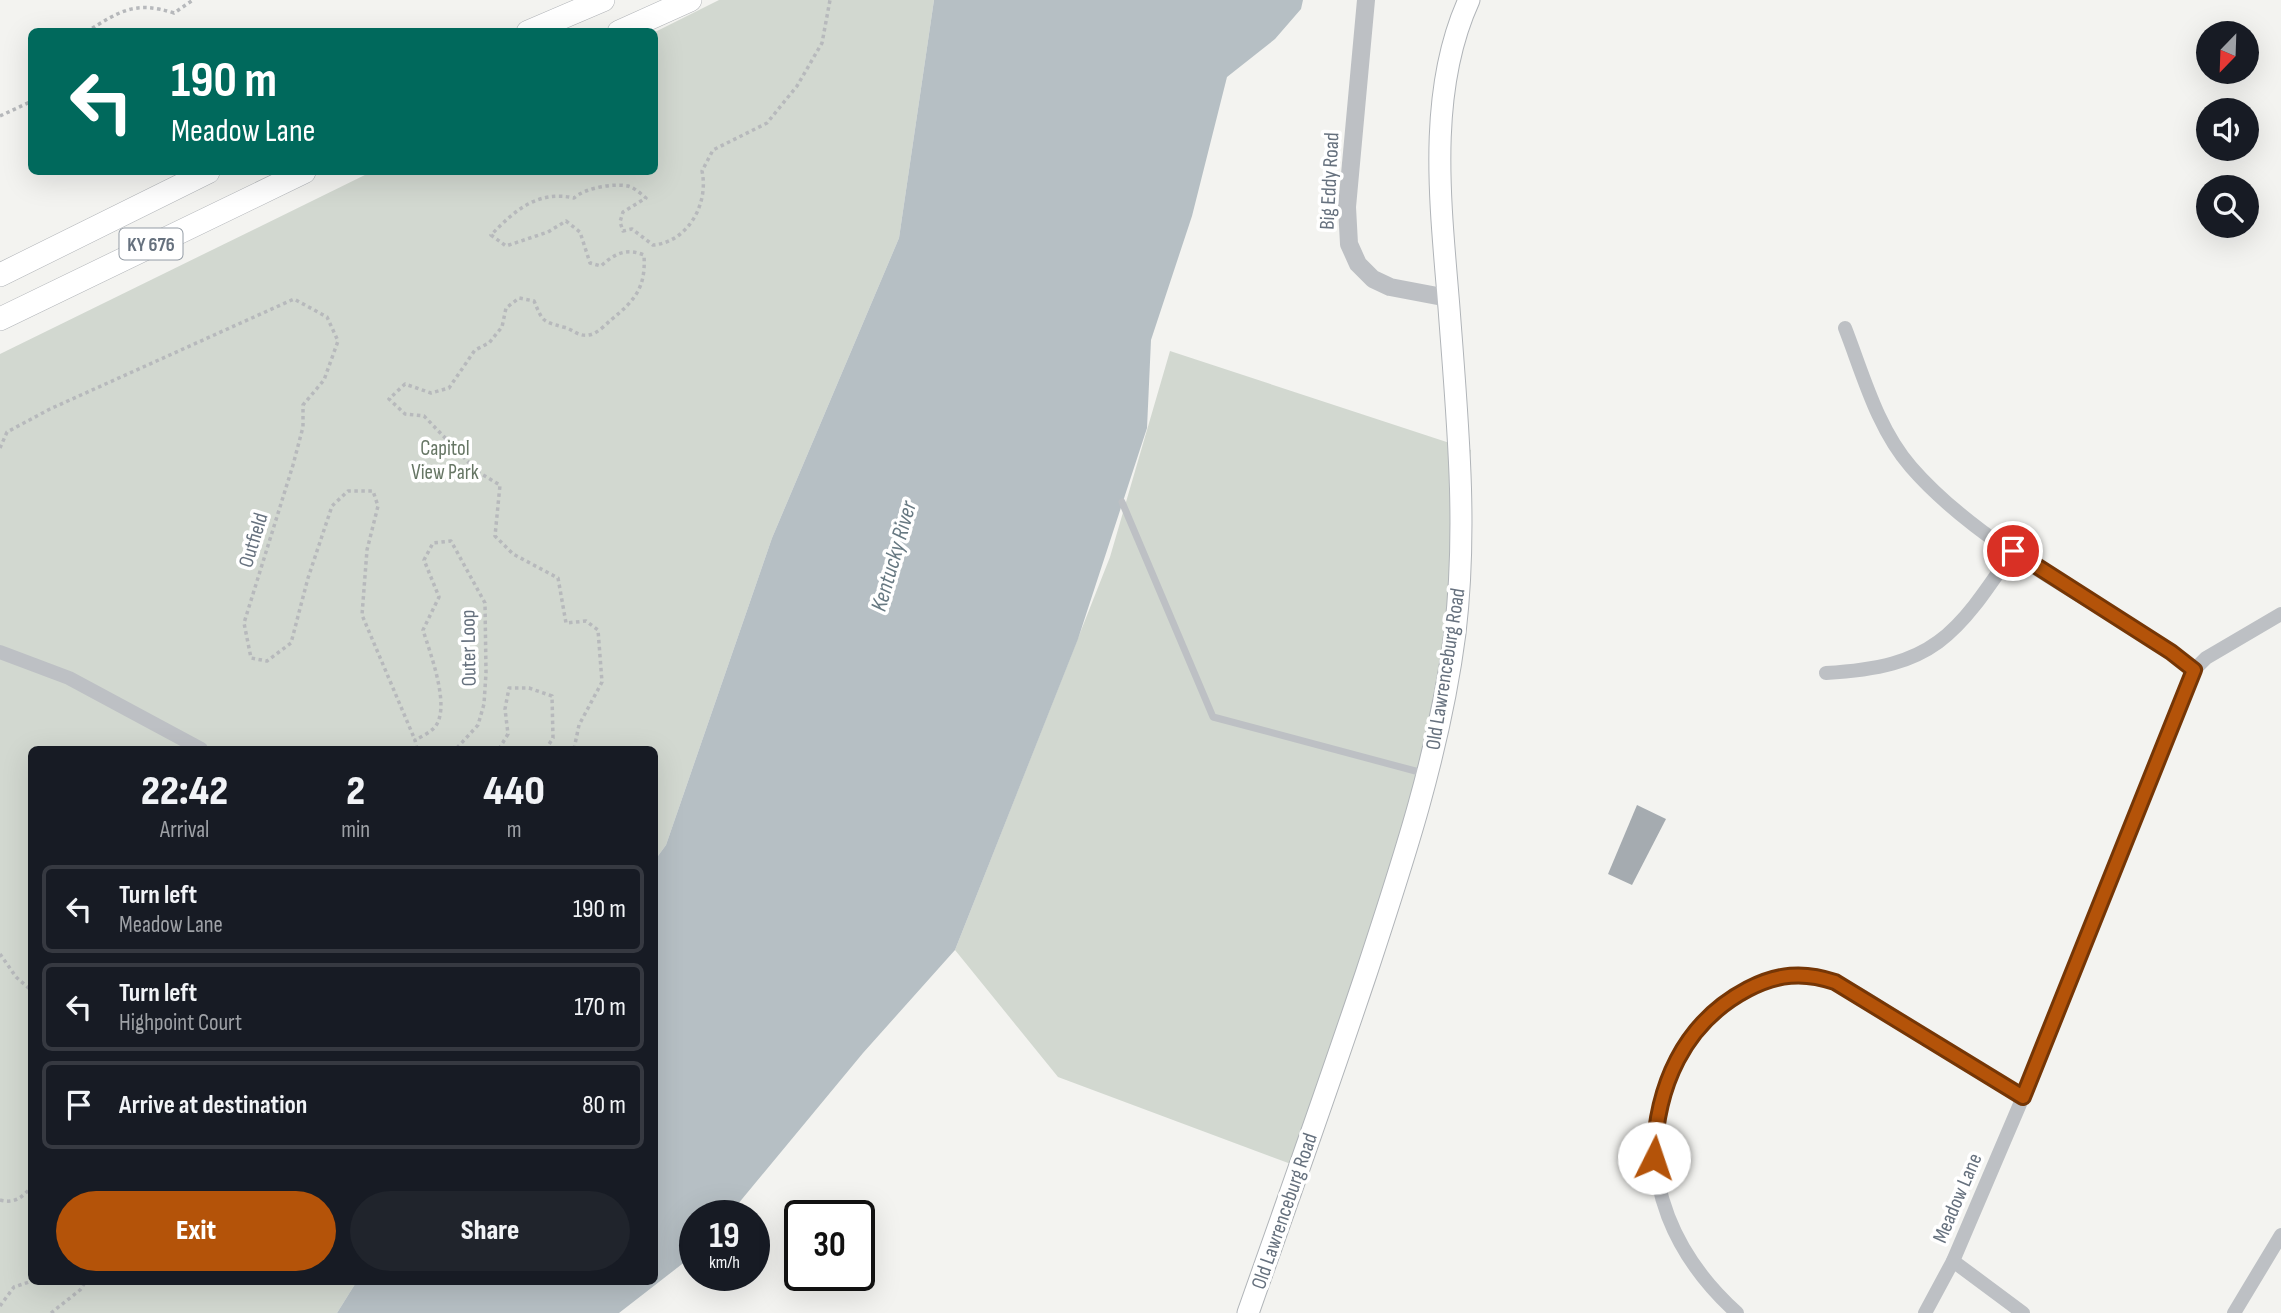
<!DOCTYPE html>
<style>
body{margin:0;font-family:"Sofia Sans Condensed",sans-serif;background:#20242c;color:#f1f3f6;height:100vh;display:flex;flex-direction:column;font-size:26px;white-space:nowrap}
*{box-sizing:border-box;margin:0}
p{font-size:23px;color:#9ea1a6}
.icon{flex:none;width:38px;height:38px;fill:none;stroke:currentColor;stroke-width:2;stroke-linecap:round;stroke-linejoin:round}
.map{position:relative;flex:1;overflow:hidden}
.drawer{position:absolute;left:28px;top:746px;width:630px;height:539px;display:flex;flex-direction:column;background:#171b24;border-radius:10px;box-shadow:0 7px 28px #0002}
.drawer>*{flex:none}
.guide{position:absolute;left:28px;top:28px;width:630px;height:147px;border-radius:10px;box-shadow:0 7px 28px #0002;background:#00695c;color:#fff;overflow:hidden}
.needle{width:46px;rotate:203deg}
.fabs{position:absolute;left:2196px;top:21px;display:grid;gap:14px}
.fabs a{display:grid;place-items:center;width:63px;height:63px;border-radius:50%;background:#171b24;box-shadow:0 7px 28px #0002;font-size:35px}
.speed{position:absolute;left:679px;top:1200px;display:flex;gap:14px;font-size:35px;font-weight:700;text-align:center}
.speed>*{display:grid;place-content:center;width:91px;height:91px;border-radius:50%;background:#171b24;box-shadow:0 7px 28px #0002;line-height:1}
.speed small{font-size:18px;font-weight:400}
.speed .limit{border:4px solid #111;border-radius:10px;background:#fff;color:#111}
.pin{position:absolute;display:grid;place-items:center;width:60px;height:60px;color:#fff;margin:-30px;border:4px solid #fff;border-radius:50%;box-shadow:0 2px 7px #0007}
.me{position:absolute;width:77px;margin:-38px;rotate:4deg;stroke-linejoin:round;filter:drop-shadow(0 0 5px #0008)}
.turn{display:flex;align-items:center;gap:24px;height:147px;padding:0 28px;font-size:32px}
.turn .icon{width:91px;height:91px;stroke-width:2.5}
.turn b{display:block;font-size:49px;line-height:60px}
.eta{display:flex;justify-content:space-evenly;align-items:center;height:119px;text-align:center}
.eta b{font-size:42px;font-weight:800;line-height:49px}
.primary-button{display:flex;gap:14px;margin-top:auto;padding:14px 28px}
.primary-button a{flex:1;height:80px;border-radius:42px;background:#b45309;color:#fff;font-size:28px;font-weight:800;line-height:80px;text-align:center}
.primary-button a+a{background:#20242c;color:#f1f3f6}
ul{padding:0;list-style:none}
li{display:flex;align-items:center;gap:21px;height:88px;margin:0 14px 10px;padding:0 14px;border:4px solid #363941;border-radius:10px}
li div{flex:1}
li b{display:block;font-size:26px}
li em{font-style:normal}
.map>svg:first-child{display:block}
</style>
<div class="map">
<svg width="2281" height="1313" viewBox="0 0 2281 1313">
<rect width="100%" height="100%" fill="#f3f3f0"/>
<!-- green -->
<g fill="#d2d8d0">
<path d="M719 0H934L899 238 772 538 666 845 655 860 654 749H32V1281H357L337 1313H0V354L371 172H654L655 32Z"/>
<path d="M1170 351 1471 450 1434 722 1299 1167 1058 1077 955 950 1110 557Z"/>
</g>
<!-- water -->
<path fill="#b6bfc4" d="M934 0H1303L1301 9 1275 39 1227 77 1192 216 1151 340 1147 428 1078 639 955 950 863 1053 728 1216H695V1254L619 1313H337L357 1281H654L655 860 666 845 772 538 899 238Z"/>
<!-- building -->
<path fill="#a5abb0" d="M1637 805 1666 819 1632 885 1608 874Z"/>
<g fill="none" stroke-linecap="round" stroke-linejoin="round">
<!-- secondary casing -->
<g stroke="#b0b4b8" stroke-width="23">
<path id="secondary" d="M1248 1313C1288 1200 1328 1087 1366 974 1403 862 1440 750 1455 633 1468 524 1457 416 1449 308 1441 208 1426 94 1469 0"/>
</g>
<!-- primary casing -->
<g stroke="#b1b4b8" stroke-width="24">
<g id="primary">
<path d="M528 32 603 0"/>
<path d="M619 32 690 0"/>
<path d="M0 275 208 172"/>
<path d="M0 319 304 172"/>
</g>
</g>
<!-- path -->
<g stroke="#b7b9bc" stroke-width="3.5" stroke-dasharray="3.5 3.5" stroke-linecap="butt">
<path d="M86 32C119 12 134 0 174 13L193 0"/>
<path d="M0 116 32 101"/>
<path d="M0 448 7 432 50 409 294 299 327 317 338 341 324 380 303 405V427L293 465 244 623 251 658 267 661 291 643 308 578 332 506 348 491H373L378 506 367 550 362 615 415 740"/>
<path d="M417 749 415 740C421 737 429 733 434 728 452 709 430 653 423 630L439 597 424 560 433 543 451 541 485 603 486 673 484 704 478 725 456 749"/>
<path d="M499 749 508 734 505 709 509 688H529L552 696 553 738 546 749"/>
<path d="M574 749 579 725 602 682 598 630 586 621 566 623 558 578 513 554 495 536 500 485 478 472 424 416 405 414 389 399 405 384 431 393 449 388 475 350 489 343 502 327 506 308 519 298 534 301C543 322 542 321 563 327 573 329 578 337 589 335 597 334 605 325 611 320 635 300 646 288 644 255 627 248 615 253 601 266L590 263 580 232 566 221 548 232 506 246 491 235C515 210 538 190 574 198 585 188 613 183 628 186 635 188 641 194 646 198L623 212 620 222 623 231 632 229 653 245C688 242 709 204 702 171L713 150 767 123 797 86 822 43 830 0"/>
<path d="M0 954 16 977 32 991"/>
<path d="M0 1200C15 1204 23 1197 32 1186"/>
<path d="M0 1306 14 1287 32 1281"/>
<path d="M51 1313 80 1290 86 1281"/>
</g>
<!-- service -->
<path stroke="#bdc0c4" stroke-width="7" d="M1122 502 1213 717 1423 773"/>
<!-- minor -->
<g stroke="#bdc0c4" stroke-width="14">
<path d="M1845 328C1863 374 1877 428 1911 467 1975 541 2088 599 2171 651L2194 670"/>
<path d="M0 652 69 678 201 749"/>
<path d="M1826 673C1934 667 1955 637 2013 551"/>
<path d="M1953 1261 2023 1313"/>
<path d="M1737 1313C1676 1258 1640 1182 1661 1100 1671 1063 1689 1032 1719 1008 1746 987 1777 971 1812 975 1846 979 1906 1026 1936 1045 1965 1063 1994 1080 2023 1097"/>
<path d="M1925 1313 1953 1261 2023 1097 2194 670 2206 658 2281 614"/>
<path d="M2234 1313 2281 1235"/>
</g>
<!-- tertiary -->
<path stroke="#bdc0c4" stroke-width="18" d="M1366 0 1347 207 1349 244 1358 264 1373 279 1390 287 1448 298"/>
<!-- secondary -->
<use href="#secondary" stroke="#fff" stroke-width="21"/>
<!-- primary -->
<use href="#primary" stroke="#fff" stroke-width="23"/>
</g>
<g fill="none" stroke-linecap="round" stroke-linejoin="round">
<!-- route casing -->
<g stroke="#753606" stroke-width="18">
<path id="route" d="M1654 1158C1656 1087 1683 1023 1748 989 1777 974 1803 971 1835 982L2023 1097 2194 670 2171 652 2013 551"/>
</g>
<!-- route -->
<use href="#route" stroke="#b45309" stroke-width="12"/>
</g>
<g text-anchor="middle" stroke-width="7" stroke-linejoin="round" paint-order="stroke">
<!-- shield labels -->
<rect fill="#fff" stroke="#949ca5" stroke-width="2" x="119.5" y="228.5" width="63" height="31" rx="5"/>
<g font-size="19" font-weight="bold" fill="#66717e">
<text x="151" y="251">KY 676</text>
</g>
<!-- street labels -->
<g font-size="21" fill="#66717e" stroke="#fff">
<text transform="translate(1329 181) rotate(-87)" y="7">Big Eddy Road</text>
<text transform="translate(253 540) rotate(-73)" y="7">Outfield</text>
<text transform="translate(468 648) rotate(-91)" y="7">Outer Loop</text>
<text transform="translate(1445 669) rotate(-81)" y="7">Old Lawrenceburg Road</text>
<text transform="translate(1957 1198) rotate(-67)" y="7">Meadow Lane</text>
<text transform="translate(1284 1211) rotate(-71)" y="7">Old Lawrenceburg Road</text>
</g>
<!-- park labels -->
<g font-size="21" fill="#667664" stroke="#fff">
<text x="445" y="455">Capitol<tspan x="445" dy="24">View Park</tspan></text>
</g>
<!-- water labels -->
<g font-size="23" font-style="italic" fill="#677982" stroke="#fff">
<text transform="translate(893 556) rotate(-74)" y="8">Kentucky River</text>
</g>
</g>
</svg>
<div class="fabs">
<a><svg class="needle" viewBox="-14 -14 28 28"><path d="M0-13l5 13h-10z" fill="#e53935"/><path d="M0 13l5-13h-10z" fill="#9ea1a6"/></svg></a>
<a><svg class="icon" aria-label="sound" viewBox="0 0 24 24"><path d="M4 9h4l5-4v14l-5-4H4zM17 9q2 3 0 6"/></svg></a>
<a><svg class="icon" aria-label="search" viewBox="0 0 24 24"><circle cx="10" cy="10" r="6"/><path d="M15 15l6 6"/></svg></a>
</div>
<div class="speed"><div>19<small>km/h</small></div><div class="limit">30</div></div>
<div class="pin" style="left:2013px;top:551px;background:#d93025"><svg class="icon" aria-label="arrive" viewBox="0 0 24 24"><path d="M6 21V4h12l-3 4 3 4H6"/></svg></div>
<svg class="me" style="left:1654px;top:1158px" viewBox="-20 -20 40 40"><circle r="19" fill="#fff"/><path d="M0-13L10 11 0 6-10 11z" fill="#b45309"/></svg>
<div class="guide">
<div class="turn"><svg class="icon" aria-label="left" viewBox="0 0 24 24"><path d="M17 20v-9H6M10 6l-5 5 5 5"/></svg><div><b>190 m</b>Meadow Lane</div></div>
</div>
<section class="drawer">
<div class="eta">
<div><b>22:42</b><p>Arrival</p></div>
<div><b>2</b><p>min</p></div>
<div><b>440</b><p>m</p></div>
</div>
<ul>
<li><svg class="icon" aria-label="left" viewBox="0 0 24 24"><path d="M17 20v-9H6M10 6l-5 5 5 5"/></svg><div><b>Turn left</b><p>Meadow Lane</p></div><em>190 m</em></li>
<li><svg class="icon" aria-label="left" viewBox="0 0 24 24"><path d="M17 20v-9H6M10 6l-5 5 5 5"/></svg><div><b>Turn left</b><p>Highpoint Court</p></div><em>170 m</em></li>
<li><svg class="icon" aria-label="arrive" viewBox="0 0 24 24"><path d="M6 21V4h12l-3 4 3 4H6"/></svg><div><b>Arrive at destination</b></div><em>80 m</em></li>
</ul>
<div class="primary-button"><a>Exit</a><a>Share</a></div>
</section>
</div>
